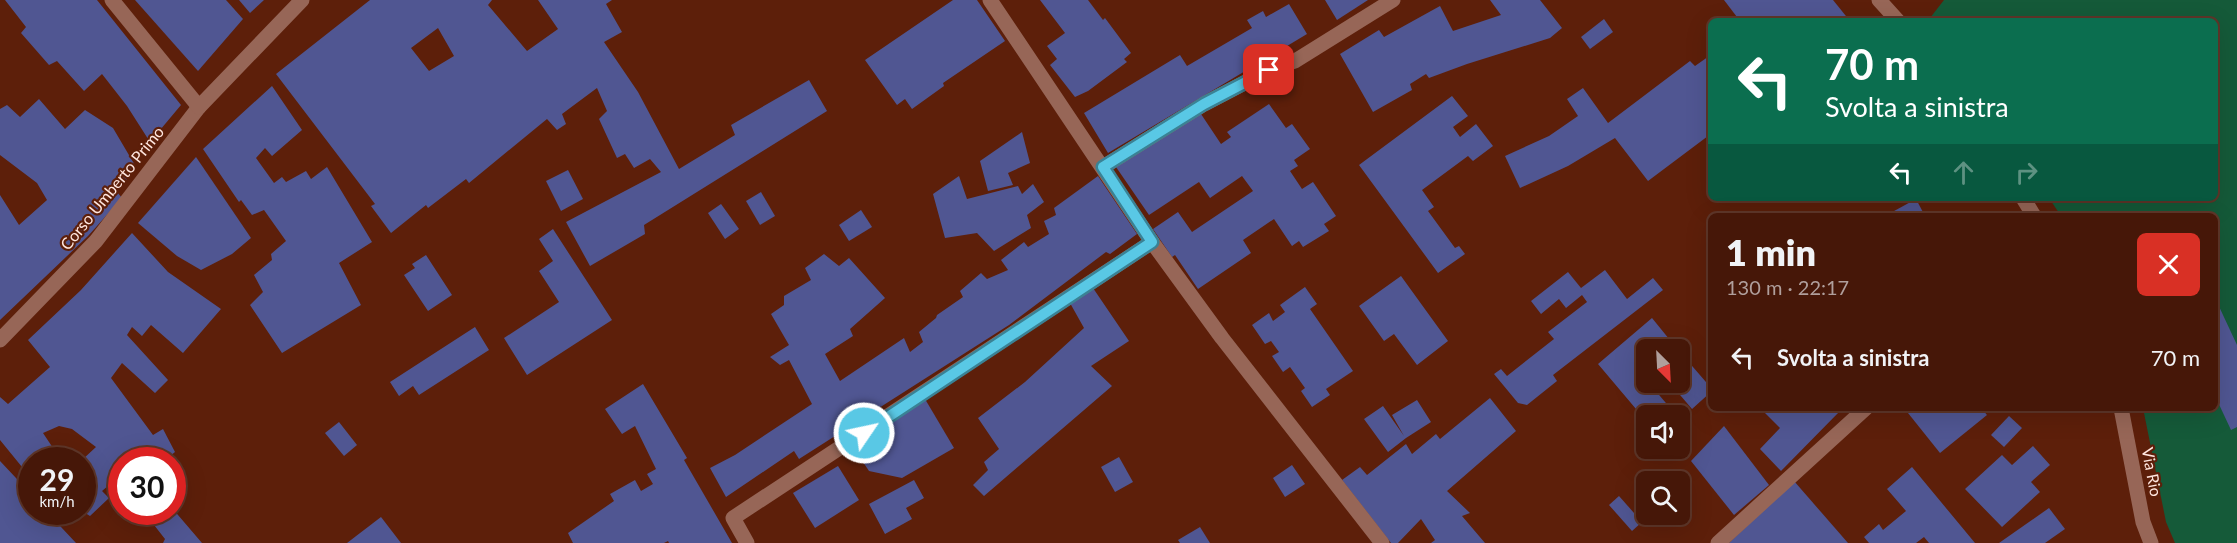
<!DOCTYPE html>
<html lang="it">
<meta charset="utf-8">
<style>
body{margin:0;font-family:Lato,sans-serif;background:#4d2012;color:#f1f3f6;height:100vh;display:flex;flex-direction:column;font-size:22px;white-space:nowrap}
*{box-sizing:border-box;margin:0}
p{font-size:20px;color:#b09f9c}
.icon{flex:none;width:33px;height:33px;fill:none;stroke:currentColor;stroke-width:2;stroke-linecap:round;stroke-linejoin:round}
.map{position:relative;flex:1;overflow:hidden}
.sheet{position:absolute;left:1708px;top:213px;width:510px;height:198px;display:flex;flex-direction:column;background:#461708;border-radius:9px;box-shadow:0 6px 24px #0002,0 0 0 2px #5e3629}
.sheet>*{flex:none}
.guide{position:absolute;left:1708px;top:18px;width:510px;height:183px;border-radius:9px;box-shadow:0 6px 24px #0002,0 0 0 2px #5e3629;background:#0b6e4f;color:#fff;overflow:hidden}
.needle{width:39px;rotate:156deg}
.buttons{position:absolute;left:1636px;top:339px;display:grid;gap:12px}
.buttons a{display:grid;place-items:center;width:54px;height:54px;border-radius:9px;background:#461708;box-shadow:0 6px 24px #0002,0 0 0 2px #5e3629;font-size:30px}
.speed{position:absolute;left:18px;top:447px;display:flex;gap:12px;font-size:30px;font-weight:700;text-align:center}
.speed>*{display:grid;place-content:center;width:78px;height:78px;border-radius:50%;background:#461708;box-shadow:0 6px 24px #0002,0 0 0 2px #5e3629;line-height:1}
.speed small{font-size:15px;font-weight:400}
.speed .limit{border:9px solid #d22;background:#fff;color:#111}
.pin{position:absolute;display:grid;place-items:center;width:51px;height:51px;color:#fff;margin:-26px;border-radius:12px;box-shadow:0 3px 9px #0006}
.me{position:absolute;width:66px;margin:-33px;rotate:56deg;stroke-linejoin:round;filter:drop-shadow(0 0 4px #0008)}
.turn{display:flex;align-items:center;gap:21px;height:126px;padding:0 18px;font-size:27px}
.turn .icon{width:78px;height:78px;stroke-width:2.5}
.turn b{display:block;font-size:42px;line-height:51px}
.lanes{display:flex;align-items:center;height:57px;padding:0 18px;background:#0003;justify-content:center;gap:30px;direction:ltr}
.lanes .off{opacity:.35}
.round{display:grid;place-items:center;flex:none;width:63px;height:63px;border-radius:9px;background:#4d2012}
.overview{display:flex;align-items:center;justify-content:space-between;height:102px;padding:0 18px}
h1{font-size:36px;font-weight:800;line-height:45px}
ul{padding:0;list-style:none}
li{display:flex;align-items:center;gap:18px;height:84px;padding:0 18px}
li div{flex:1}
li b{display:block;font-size:22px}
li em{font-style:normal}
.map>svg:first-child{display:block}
</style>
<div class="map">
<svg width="2237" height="543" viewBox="0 0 2237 543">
<rect width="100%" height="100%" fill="#5d1f0a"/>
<!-- green -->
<path fill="#155a39" d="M1944 0H2237V543H2175L2166 522 2143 408H2216V216H2061L2049 198H2216V21H1932L1930 18Z"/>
<!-- building -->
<g fill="#505692" fill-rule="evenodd">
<path d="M5 0H97L181 105 150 142 127 106 102 74 84 91 57 61 49 65 21 33 26 27Z"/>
<path d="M135 0H226L243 19 198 71Z"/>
<path d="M239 0H264L250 13Z"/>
<path d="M370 0H492L488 5 527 51 558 29 538 0H612L606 4 622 32 604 42 638 92 679 169 735 135 731 125 809 80 827 111 644 225 645 234 590 266 566 222 661 172 650 159 634 168 625 154 617 158 599 119 607 111 597 88 562 114 566 124 557 130 547 119 469 183 466 179 428 208 426 205 391 233 371 206 375 204 276 74ZM438 28 454 56 429 71 411 48Z"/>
<path d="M953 0H977L1005 41 943 83 944 86 912 109 905 99 897 105 865 60Z"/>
<path d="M1040 0H1088L1103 20 1105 18 1131 53 1124 59 1127 62 1088 91 1075 97 1050 65 1057 59 1047 46 1065 33Z"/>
<path d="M1325 0H1368L1337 20Z"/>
<path d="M1490 0H1540L1562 28 1550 38 1467 64 1429 78 1426 74 1410 84 1412 90 1373 112 1340 54 1379 30 1384 37 1440 6 1453 31 1501 15Z"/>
<path d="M1724 0H1833L1850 21H1740Z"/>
<path d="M1289 4 1307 34 1108 153 1084 113 1180 55 1187 66 1252 28 1247 20 1263 11 1266 17Z"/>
<path d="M1604 19 1613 32 1590 49 1581 37Z"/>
<path d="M1712 54V133L1648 181 1615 138 1568 166 1520 188 1505 156 1549 136 1578 116 1567 99 1583 88 1608 123 1690 61 1695 66Z"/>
<path d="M272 86 302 130 272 156 265 148 256 158 274 183 282 177 286 182 306 171 311 179 327 167 372 242 339 263 361 305 282 353 250 305 263 292 254 275 272 260 271 254 286 241 264 210 252 215 241 200 239 202 203 149Z"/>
<path d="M1452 96 1468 116 1453 127 1460 137 1476 124 1493 146 1473 161 1468 156 1422 190 1434 207 1428 211 1455 248 1459 246 1465 254 1438 273 1359 165Z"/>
<path d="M39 99 65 129 85 110 113 128 136 167 117 192 122 198 88 236 0 320V195L19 225 47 200 37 183 0 155V109L7 105 20 117Z"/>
<path d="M1269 104 1286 128 1292 124 1310 149 1294 160 1298 166 1290 171 1302 189 1313 182 1336 216 1324 224 1329 231 1303 247 1299 241 1292 246 1274 219 1243 240 1251 253 1198 289 1175 255 1172 257 1153 229 1178 212 1192 232 1253 191 1242 176 1210 198 1199 182 1149 215 1116 167 1199 111 1221 144 1231 137 1227 132Z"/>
<path d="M1022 132 1030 163 1008 173 1013 185 988 191 980 161Z"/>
<path d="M196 157 251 238 232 254 201 270 177 256 138 223Z"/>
<path d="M568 170 583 199 561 211 546 181Z"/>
<path d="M959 176 967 199 1018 186 1022 194 1033 184 1044 202 1027 215 1031 228 994 251 977 233 945 238 933 194Z"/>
<path d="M1098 176 1137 234 1110 254 1106 252 1009 325 799 459 794 451 726 497 710 468 735 455 812 404 789 360 780 365 770 357 789 345 771 314 784 305V296L811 280 805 268 824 254 839 266 849 258 885 298 850 329 853 336 825 354 840 381 904 338 910 352 923 342 919 332 936 318 937 315 963 297 960 291 981 273 987 279 1008 270 1001 260 1024 242 1028 247 1049 234 1044 221 1056 215 1054 208Z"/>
<path d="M761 192 775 216 760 225 746 201Z"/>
<path d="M1916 199 1925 216H1885Z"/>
<path d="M721 204 739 229 725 239 708 213Z"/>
<path d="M861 210 872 227 849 241 839 225Z"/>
<path d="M553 229 612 320 527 375 504 338 559 302 539 271 553 261 539 239Z"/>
<path d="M132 233 168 272 221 309 183 353 151 325 142 336 132 327 127 335 168 380 155 393 122 363 111 378 153 435 163 429 175 452 165 460H122V474L102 491 109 498 90 516 82 511V460L96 447 72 429 59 426 43 433 61 460H32V474L22 467 0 440V397L8 404 50 367 28 340 81 290Z"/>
<path d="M426 255 452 295 428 311 404 275 415 268 412 264Z"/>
<path d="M1605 270 1627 299 1653 278 1663 290 1553 375 1557 381 1527 405 1518 403 1494 374 1501 369 1507 376 1554 339 1548 332 1587 302 1582 295 1566 308 1559 299 1541 314 1531 301 1568 272 1581 288Z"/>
<path d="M1401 276 1448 341 1417 365 1394 334 1384 341 1359 306Z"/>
<path d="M1305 287 1317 304 1310 309 1353 371 1326 389 1330 395 1312 407 1301 391 1305 388 1290 367 1283 372 1272 356 1279 352 1271 341 1265 344 1252 325 1269 313 1273 321 1285 312 1280 305Z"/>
<path d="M1093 288 1129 341 1091 366 1112 386 984 496 973 485 988 470 984 462 999 449 978 418 1025 382 1084 328 1070 303Z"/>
<path d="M2216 300 2237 345V427L2231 430 2216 398Z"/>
<path d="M1652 318 1678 350H1647V382H1662L1654 389 1677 416H1647V422L1598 364Z"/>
<path d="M475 327 489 350 419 395 413 386 399 396 390 382Z"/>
<path d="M1680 352 1712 389V391L1692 409 1669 382H1680Z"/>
<path d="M643 384 687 458 684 460 732 543H669L668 541 664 543H573L568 533 614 501 610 494 635 480 641 491 653 484 647 474 656 469 635 426 622 434 605 409Z"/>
<path d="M1490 398 1516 431 1447 491 1470 513 1462 516 1485 543H1431L1435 540 1421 519 1398 543H1391L1342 480 1360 467 1367 475 1406 444 1412 454 1436 434 1440 439Z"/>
<path d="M925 399 954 448 902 478 869 471 853 447Z"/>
<path d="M1417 400 1431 422 1406 438 1388 452 1364 419 1383 406 1404 436 1392 415Z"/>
<path d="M1760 408H1835L1839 412 1781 471 1760 449 1780 428Z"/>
<path d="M1904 408H1981L1987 415 1940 453Z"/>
<path d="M2009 416 2022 428 2004 447 1991 435Z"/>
<path d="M339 422 357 445 344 456 325 433Z"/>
<path d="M1724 426 1769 485 1734 515 1691 461Z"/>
<path d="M2033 446 2050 465 2031 482 2040 492 2002 527 1965 489 2002 455 2012 465Z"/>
<path d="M1119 457 1133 482 1115 492 1101 467Z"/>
<path d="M0 461 32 495V512H47L76 543H0Z"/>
<path d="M1292 465 1305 484 1285 497 1273 478Z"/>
<path d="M838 466 859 500 815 528 793 493Z"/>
<path d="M1912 467 1975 543H1929L1924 537 1916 543H1869L1864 537 1879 524 1883 530 1906 511 1887 489Z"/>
<path d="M914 480 924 498 906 508 912 519 885 534 869 504Z"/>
<path d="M1794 481 1848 543H1729Z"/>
<path d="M1619 496 1642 522 1632 531 1609 505Z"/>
<path d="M172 508 202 543H163L165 539 147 516 151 512H172Z"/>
<path d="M2049 508 2065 529 2045 543H1999Z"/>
<path d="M381 517 401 543H347Z"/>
<path d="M1200 527 1210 543H1180L1178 540Z"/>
</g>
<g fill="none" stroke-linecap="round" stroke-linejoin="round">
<!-- minor -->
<g stroke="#976657" stroke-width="15">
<path d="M990 0 1152 242 1222 338 1382 543"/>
<path d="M1103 167 1204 104 1269 70 1295 61 1393 0"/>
<path d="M0 340 96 241 199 107"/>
<path d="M747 543 733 518 1152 242"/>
<path d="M1718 543 1866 408"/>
</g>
<!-- tertiary -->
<g stroke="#976657" stroke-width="15">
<path d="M112 0 199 107 302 0"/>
<path d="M1879 0 1898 21"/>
<path d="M2023 198 2034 216"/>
<path d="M2121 408 2143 522 2151 543"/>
</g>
</g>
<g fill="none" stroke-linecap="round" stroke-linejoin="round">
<!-- route casing -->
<g stroke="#3a8295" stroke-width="15">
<path id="route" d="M864 433 1152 242 1103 167 1204 104 1269 70"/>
</g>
<!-- route -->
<use href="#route" stroke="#59c8e5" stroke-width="10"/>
</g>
<g text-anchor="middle" stroke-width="4.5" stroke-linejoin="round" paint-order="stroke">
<!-- street labels -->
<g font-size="16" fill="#ffe6df" stroke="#5d1f0a">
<text transform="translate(112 188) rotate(-51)" y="6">Corso Umberto Primo</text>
<text transform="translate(2152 472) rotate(79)" y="6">Via Rio</text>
</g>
</g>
</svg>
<div class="buttons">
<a><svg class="needle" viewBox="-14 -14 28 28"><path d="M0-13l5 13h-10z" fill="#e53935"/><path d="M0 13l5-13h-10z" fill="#b09f9c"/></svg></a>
<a><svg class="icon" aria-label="sound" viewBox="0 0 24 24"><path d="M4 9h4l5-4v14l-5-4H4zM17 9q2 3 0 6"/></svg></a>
<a><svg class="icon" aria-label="search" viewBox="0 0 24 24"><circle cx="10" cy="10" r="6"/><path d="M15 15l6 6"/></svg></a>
</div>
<div class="speed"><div>29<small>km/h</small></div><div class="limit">30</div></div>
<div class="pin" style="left:1269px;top:70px;background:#d93025"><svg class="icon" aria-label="arrive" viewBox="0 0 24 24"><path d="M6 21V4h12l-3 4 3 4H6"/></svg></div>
<svg class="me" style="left:864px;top:433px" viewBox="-20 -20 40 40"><circle r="17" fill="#59c8e5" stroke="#fff" stroke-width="3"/><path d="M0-11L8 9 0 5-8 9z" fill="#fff"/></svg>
<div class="guide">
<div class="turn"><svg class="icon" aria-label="left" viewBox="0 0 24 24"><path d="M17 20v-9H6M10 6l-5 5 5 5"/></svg><div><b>70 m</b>Svolta a sinistra</div></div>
<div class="lanes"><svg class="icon" aria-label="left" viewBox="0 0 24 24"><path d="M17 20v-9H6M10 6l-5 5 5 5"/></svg><svg class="icon off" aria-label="ahead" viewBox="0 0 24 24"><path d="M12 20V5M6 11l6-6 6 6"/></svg><svg class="icon off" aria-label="right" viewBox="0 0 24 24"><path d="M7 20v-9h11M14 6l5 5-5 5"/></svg></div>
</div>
<section class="sheet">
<div class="overview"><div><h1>1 min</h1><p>130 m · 22:17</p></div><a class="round" style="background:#d93025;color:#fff"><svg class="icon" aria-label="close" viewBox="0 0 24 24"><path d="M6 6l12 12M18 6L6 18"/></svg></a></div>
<ul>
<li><svg class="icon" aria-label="left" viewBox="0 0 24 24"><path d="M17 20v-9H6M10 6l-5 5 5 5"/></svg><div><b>Svolta a sinistra</b></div><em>70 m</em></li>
</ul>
</section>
</div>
